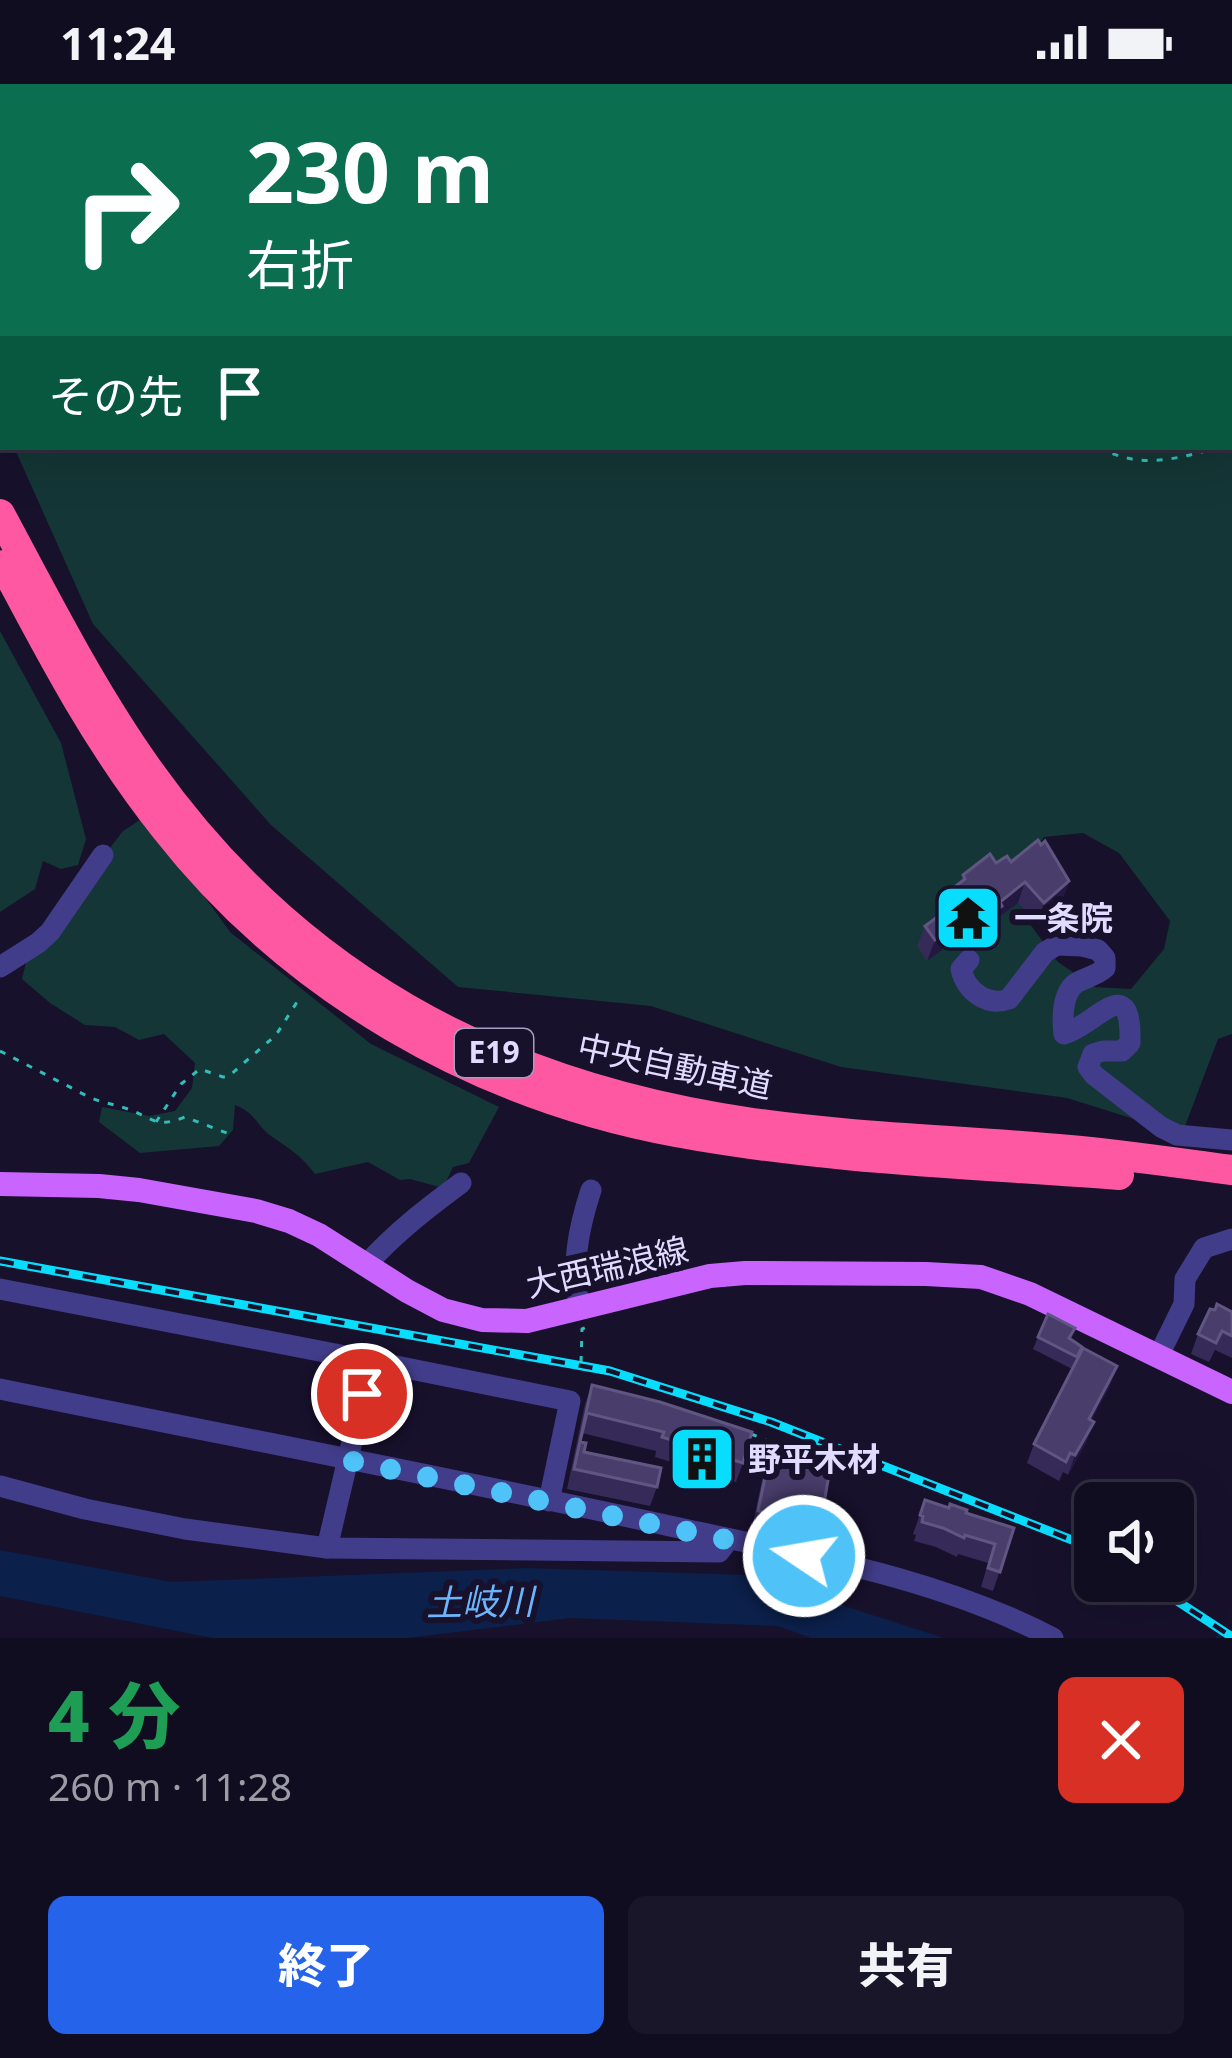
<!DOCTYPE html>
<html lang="ja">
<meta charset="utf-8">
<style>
body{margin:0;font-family:"Noto Sans","Noto Sans JP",sans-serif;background:#1a162a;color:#f1f3f6;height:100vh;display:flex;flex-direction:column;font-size:45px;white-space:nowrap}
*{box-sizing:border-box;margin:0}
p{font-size:39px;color:#9c9ca5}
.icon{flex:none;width:66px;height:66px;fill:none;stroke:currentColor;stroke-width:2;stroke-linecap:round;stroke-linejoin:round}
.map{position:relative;height:1554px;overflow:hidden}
.panel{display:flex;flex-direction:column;background:#110d21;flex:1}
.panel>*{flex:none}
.hud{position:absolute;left:0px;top:0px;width:1233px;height:366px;box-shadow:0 12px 48px #0002,0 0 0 3px #302d3f;background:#0b6e4f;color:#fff;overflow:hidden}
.buttons{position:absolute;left:1074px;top:1398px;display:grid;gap:24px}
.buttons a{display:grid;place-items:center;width:120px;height:120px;border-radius:18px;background:#110d21;box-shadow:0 12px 48px #0002,0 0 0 3px #302d3f;font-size:60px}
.pin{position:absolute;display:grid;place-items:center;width:102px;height:102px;color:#fff;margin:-51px;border:6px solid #fff;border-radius:50%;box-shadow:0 3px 12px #0007}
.me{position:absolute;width:132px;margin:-66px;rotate:282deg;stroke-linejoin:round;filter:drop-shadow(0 0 9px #0008)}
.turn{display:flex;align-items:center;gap:42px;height:252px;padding:0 48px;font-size:54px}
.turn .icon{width:156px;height:156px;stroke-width:2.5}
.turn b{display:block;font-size:84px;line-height:102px}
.then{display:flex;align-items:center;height:114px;padding:0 48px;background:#0003;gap:24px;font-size:45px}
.round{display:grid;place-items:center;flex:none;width:126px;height:126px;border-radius:18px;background:#1a162a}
.overview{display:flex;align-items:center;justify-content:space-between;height:204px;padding:0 48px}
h1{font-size:72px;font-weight:800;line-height:90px;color:#1e9e55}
.button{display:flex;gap:24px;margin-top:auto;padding:24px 48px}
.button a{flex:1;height:138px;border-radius:18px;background:#2563eb;color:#fff;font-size:48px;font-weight:800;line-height:138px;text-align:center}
.button a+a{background:#1a162a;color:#f1f3f6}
.status{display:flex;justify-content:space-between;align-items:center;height:84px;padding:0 60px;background:#110d21;direction:ltr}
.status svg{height:33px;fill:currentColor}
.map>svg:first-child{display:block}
</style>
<div class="status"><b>11:24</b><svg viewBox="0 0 49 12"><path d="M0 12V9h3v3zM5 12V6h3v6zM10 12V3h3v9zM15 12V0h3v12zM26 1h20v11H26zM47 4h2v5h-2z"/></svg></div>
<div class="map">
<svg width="1232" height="1554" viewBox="0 0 1232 1554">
<rect width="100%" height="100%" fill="#17112c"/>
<!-- green -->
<g fill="#143636" fill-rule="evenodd">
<path d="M0 0H1038L1007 3H3V339L0 332Z"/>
<path d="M1101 0H1232V950L1218 955 1182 1050 1067 1014 841 983 651 922 458 903 271 741 93 540 14 363H1230V3H1100ZM1083 749 1119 769 1170 837 1164 865 1131 905 1095 903 1058 878 1024 832 1015 795 1044 753Z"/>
<path d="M0 547 61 659 86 755 78 781 61 785 43 777 35 805 0 828Z"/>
<path d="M146 732 230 848 371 960 499 1023 469 1079 453 1083 443 1104 410 1095 400 1096 368 1078 315 1090C302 1072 288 1064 271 1052 255 1040 256 1029 235 1021L233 1046 219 1062 140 1069 99 1038 102 1023 149 1032 175 1027 192 1004 195 979 164 950 139 956 115 943 85 941 50 919 22 895 28 870 123 747Z"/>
</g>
<!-- water -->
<path fill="#0b204b" d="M0 1466 172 1498 528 1484 748 1491 944 1554H811L778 1542 570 1534 408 1554H212L0 1512Z"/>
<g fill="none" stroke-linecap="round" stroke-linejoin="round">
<!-- stream -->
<path stroke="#0b204b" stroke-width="4.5" d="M1218 1554 1220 1551"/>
<!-- path -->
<g stroke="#31beba" stroke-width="3" stroke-dasharray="6 9" stroke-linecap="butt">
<path d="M625 3 626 0"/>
<path d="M1230 32H1232"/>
<path d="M1230 358 1232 357"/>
<path d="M1099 363C1138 386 1178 375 1219 363"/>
<path d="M0 967 89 1013C102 1019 114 1020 128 1025 153 1034 155 1045 185 1033L232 1051"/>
<path d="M156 1038 181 1000 200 985 223 993 229 992 276 951 297 918"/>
<path d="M581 1278 582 1245 587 1243"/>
<path d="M751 1350 766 1356"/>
</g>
<!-- minor -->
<g stroke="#423d8a" stroke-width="21">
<path d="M187 3 188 0"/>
<path d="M0 142 3 137"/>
<path d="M0 251 3 253"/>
<path d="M969 876 961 885C966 907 987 923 1009 915L1045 868 1057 861 1082 862 1098 866 1105 874V884C1096 892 1086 893 1076 899 1062 909 1062 935 1064 950 1096 941 1132 885 1130 959L1122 967H1103L1093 970 1088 983 1094 991 1161 1043 1177 1051 1232 1056"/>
<path d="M0 883 38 859 50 848 103 771"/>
<path d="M366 1181C396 1148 426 1125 461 1099"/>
<path d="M0 1205 371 1277 327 1464"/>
<path d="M580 1224C571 1182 578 1146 591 1106"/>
<path d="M1159 1271 1184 1220 1185 1195 1204 1164 1232 1155"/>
<path d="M371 1277 570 1317 549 1417"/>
<path d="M0 1305C220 1350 441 1392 661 1440 795 1470 930 1490 1053 1554"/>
<path d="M0 1402 85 1425 185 1445 327 1464 719 1468 729 1455"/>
</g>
<!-- major -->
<path stroke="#ca64fe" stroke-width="24" d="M0 1100 99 1102 139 1106 256 1127 289 1137 319 1151 407 1207 443 1226 482 1236 527 1237 710 1192 745 1189 926 1190 981 1193 1030 1210 1232 1308"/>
<!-- highway -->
<g stroke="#fe58a2" stroke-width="30">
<path d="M0 430C44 512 87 597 140 674 289 891 495 1002 753 1039 858 1054 964 1056 1070 1066 1124 1071 1178 1079 1232 1086"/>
<path d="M4 481C52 572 100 663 165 744 291 905 476 1011 676 1048 822 1075 972 1080 1119 1091"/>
</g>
<!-- rail casing -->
<g stroke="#09ddfe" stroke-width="9">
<g id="rail">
<path d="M0 1177 610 1287 771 1338 1095 1465"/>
<path d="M1142 1497 1168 1511 1232 1553"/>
</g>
</g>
<!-- rail -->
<use href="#rail" stroke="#17112c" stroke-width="4.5" stroke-dasharray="14" stroke-linecap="butt"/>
</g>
<!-- wall -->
<g fill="#362a59">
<path d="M1011 778 1069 797 1062 817 1036 839 1018 819 998 834 995 843 982 852 979 848 965 859 961 852 927 877 917 862 925 842 933 835 944 811 960 799 963 791 996 779Z"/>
<path d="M1232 1228V1274L1215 1266 1209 1278 1191 1270 1198 1250Z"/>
<path d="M1075 1244 1071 1255 1082 1263 1072 1285 1033 1265 1038 1253Z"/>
<path d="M592 1301 743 1379 736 1398 655 1373 656 1367 582 1349 580 1358 584 1368 657 1403 650 1422 567 1405 585 1320Z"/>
<path d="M1110 1302 1091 1336 1087 1357 1068 1391 1063 1388 1059 1397 1027 1379 1034 1360Z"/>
<path d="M771 1365 823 1425 817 1441 778 1432 772 1448 752 1444 765 1382Z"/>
<path d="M925 1416 1014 1444 993 1507 981 1503 988 1479 958 1470 957 1473 936 1463 914 1457 916 1451 913 1450Z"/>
</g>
<!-- shaded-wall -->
<g fill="#221840">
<path d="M1069 797 1062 817 1036 839 1044 819Z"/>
<path d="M1025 798 1018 819 998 834 995 843 982 852 989 832 1000 818Z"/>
<path d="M986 828 979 848 965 859 973 838Z"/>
<path d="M968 832 961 852 927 877 935 856Z"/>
<path d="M1117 1282 1110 1302 1082 1354 1089 1335Z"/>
<path d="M1094 1338 1087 1357 1068 1391 1075 1371Z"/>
</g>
<!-- building -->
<g fill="#483d6b" stroke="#605682" stroke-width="3">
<path d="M63 0H151L149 3H68Z"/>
<path d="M1038 756 1041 761 1045 757 1069 797 1044 819 1025 798 1000 818 1002 822 989 832 986 828 973 838 968 832 935 856 925 842 940 831 937 826 949 817 944 811 965 795 963 791 990 770 996 779 1007 772 1011 778Z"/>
<path d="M1217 1220 1232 1228V1252L1222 1247 1216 1259 1198 1250 1210 1225 1215 1226Z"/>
<path d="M1048 1230 1075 1244 1069 1254 1082 1263 1077 1273 1038 1253Z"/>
<path d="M1083 1264 1117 1282 1089 1335 1094 1338 1075 1371 1070 1369 1066 1378 1034 1360Z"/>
<path d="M592 1301 660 1318 752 1348 743 1379 662 1353 664 1348 587 1329 580 1358 586 1359 584 1368 661 1384 657 1403 574 1385Z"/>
<path d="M771 1365 791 1371 790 1375 830 1385 823 1425 782 1416 778 1432 758 1427Z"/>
<path d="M925 1416 949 1424 950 1420 967 1426 966 1429 1014 1444 1000 1488 988 1484 995 1460 965 1451 964 1454 943 1444 922 1438 923 1432 920 1431Z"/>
</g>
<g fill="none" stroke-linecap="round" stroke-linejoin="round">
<!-- route -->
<path stroke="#4fc3f7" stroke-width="21" stroke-dasharray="0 37.8" d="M362 1310 346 1376 804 1472"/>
</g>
<!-- icons -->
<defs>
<g id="temple-square" transform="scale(3.45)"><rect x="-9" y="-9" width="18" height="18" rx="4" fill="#09ddfe" stroke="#17112c"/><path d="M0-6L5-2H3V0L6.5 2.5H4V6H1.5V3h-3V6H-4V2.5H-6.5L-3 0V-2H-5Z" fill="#111"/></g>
<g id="building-square" transform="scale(3.45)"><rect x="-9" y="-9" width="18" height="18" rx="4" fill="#09ddfe" stroke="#17112c"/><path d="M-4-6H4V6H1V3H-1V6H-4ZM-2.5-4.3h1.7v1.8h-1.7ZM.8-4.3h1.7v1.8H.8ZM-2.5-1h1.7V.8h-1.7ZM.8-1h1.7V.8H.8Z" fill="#111"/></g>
</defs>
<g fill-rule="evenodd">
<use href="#temple-square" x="968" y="834"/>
<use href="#building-square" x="702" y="1375"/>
</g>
<g text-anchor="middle" stroke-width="12" stroke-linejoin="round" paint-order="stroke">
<!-- shield labels -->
<rect fill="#17112c" stroke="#a49fc0" stroke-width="3" x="455" y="945" width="78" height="48" rx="9"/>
<g font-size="30" font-weight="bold" fill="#e1dcff">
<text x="494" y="979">E19</text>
</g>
<!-- poi labels -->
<g font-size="33" font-weight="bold" fill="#e1dcff" stroke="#17112c" text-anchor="start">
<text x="1014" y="846">一条院</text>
<text x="748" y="1387">野平木材</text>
</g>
<!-- street labels -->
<g font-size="33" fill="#e1dcff" stroke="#17112c">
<text transform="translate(675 982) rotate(12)" y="12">中央自動車道</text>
<text transform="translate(607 1183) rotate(-13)" y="12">大西瑞浪線</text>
</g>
<!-- water labels -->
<g font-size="36" font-style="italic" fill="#6bb5fe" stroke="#17112c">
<text transform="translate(480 1518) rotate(-1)" y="13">土岐川</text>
</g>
</g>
</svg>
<div class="buttons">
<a><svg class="icon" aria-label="sound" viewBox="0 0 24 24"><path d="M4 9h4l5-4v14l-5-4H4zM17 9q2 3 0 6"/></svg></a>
</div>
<div class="pin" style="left:362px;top:1310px;background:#d93025"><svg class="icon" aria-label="arrive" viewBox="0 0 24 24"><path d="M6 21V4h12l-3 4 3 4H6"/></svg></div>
<svg class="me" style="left:804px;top:1472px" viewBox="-20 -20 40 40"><circle r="17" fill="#4fc3f7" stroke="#fff" stroke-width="3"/><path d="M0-11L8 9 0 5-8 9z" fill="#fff"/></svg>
<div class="hud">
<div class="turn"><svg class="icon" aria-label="right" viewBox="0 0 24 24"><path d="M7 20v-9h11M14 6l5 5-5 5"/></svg><div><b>230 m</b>右折</div></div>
<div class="then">その先<svg class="icon" aria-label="arrive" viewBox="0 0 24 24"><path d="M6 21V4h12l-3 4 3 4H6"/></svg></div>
</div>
</div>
<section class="panel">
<div class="overview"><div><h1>4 分</h1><p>260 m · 11:28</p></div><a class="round" style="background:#d93025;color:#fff"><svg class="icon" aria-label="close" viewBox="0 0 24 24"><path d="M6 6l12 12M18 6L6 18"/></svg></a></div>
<div class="button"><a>終了</a><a>共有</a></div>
</section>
